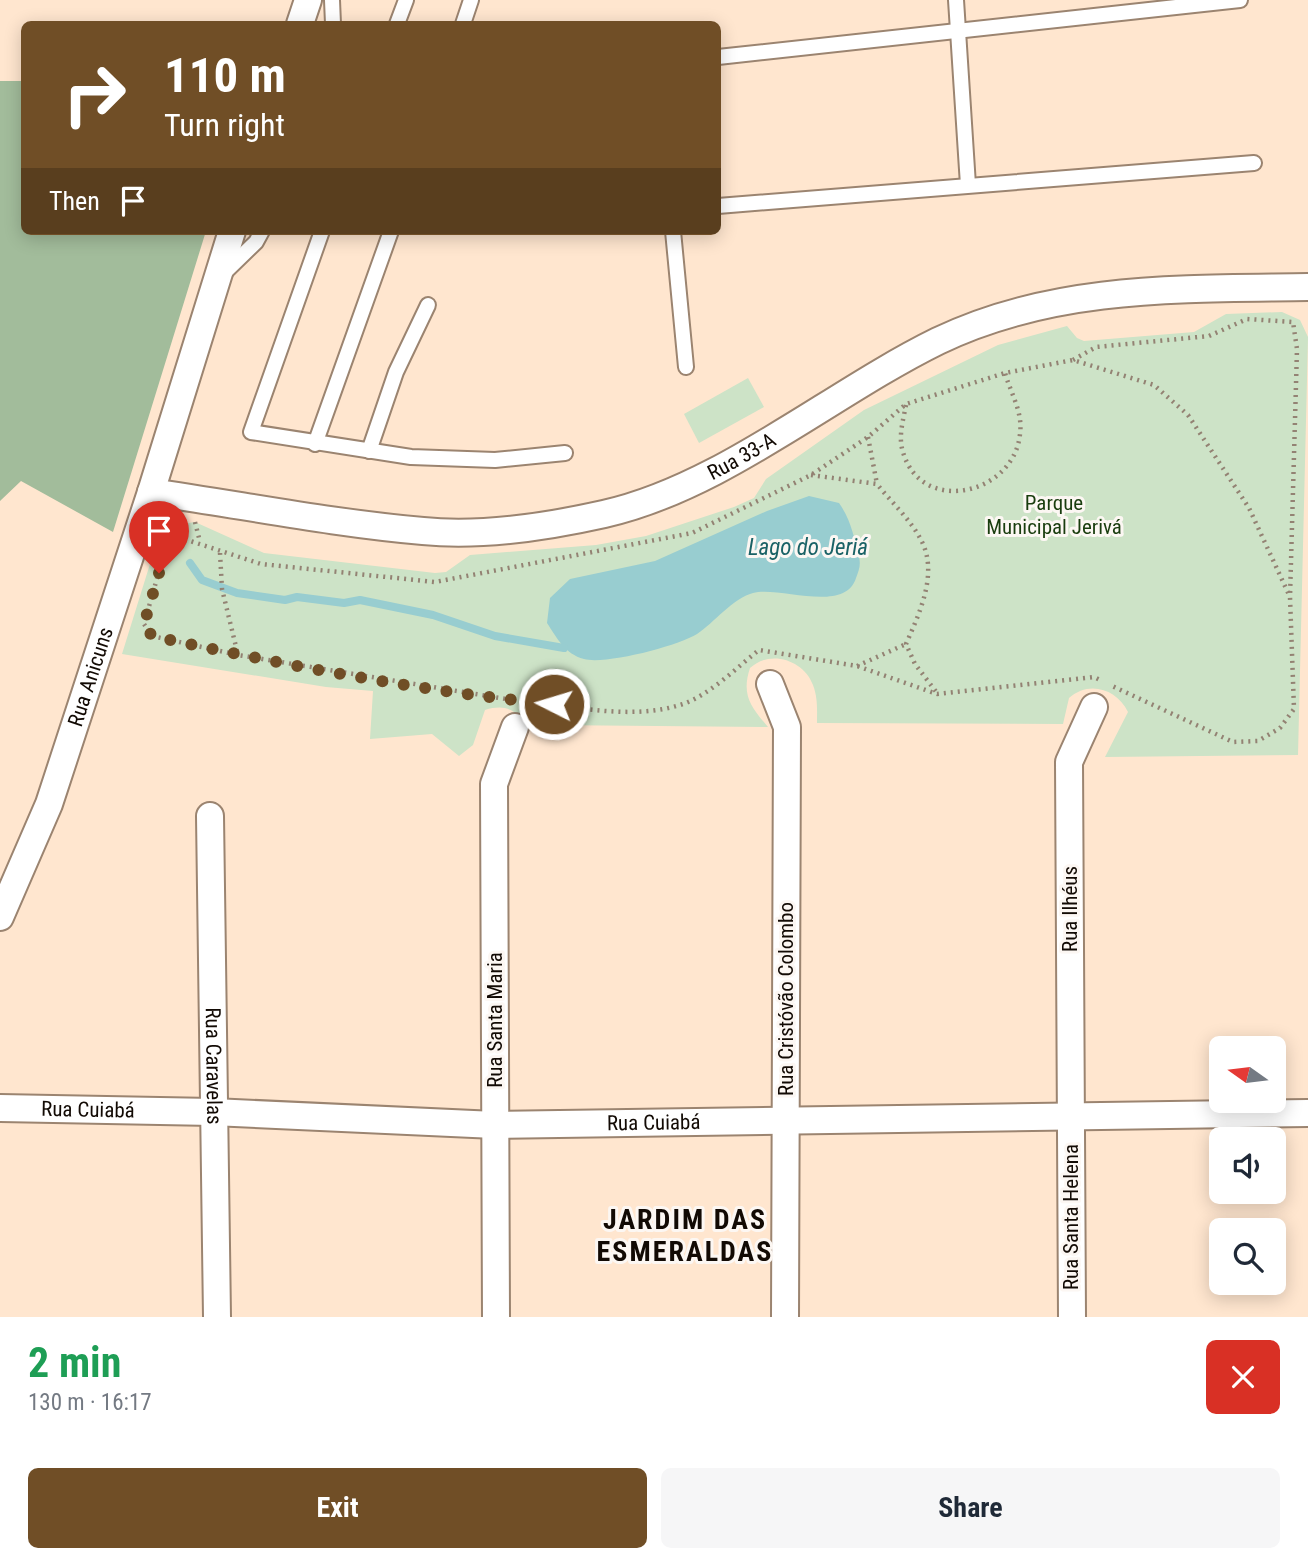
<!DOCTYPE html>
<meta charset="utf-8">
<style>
body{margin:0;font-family:"Roboto Condensed",sans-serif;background:#f6f6f7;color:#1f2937;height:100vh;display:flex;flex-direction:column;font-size:26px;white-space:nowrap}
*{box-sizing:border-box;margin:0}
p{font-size:23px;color:#747a83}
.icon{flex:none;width:38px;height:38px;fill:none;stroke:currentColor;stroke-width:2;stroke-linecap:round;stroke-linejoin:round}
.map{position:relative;height:1317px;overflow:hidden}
.details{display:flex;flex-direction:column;background:#fff;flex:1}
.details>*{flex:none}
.guide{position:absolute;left:21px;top:21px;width:700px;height:214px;border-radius:10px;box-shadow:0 4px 18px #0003;background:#704e26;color:#fff;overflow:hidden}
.needle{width:46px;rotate:284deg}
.fabs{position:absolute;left:1209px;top:1036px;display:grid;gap:14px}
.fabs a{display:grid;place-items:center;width:77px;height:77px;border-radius:10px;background:#fff;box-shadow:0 4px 18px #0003;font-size:35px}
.pin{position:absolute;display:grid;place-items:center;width:60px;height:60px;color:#fff;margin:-72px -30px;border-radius:50% 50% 50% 0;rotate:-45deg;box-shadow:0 0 7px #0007}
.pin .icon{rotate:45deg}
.me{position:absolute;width:77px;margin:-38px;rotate:275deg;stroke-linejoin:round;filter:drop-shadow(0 0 5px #0008)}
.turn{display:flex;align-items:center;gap:24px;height:147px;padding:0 28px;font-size:32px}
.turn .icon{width:91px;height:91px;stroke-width:2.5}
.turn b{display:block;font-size:49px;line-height:60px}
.then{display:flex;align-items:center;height:66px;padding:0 28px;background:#0003;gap:14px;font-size:26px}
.round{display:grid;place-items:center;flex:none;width:74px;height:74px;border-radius:10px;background:#f6f6f7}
.headline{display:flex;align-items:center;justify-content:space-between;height:119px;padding:0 28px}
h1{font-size:42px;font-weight:700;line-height:52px;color:#1e9e55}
.button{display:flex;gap:14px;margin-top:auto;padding:14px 28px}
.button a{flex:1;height:80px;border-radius:10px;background:#704e26;color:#fff;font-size:28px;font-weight:700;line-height:80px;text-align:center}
.button a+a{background:#f6f6f7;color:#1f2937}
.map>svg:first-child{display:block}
</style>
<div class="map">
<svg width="1308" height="1317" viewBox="0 0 1308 1317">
<rect width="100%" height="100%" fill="#ffe6cf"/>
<!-- green -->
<g fill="#cde3c7">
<path d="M1282 312 1300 320 1308 337 1298 755 1105 757 1128 712C1117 689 1089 680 1069 698L1063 724 817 723C817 710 818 698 813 685 804 660 770 649 750 668 741 695 751 707 768 727L549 725 525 728C518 709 505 704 485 710L473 745 459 756 432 734 370 739 373 691 326 687 122 654 159 535 170 526 195 522 264 553 435 573 446 572 470 555 596 545 646 536 734 507 754 498 766 479 864 410 998 345 1067 326 1077 338 1084 341 1194 332 1226 314Z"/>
<path d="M748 378 764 407 699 443 684 414Z"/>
</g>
<!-- forest -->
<path fill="#a2bc9b" d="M0 81H24V231H206L113 532 21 481 0 501Z"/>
<!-- water -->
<path fill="#98cdd0" d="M809 496 839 503C851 520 854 537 859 557 861 565 859 570 856 578 845 614 779 586 753 593 733 598 714 623 697 634 678 646 605 665 584 659 565 654 557 638 547 623L550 598 570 579 655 561 767 511Z"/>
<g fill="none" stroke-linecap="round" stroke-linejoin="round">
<!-- stream -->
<path stroke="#98cdd0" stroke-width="8" d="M190 563 202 580 237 593 285 600 297 597 344 603 360 600 433 615 495 636 564 648"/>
<!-- lane casing -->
<g stroke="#9b8470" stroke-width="18">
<g id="lane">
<path d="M332 0 333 24"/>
<path d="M956 0 968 185"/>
<path d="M397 24 406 0"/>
<path d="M463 24 471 0"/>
<path d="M718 57 1240 0"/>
<path d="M718 206 1254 163"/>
<path d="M322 231 251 432 411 457 495 460 565 453"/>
<path d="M673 231 686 367"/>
<path d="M223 274 256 242 262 231"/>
<path d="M315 444 391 231"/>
<path d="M369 451 396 372 428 305"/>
</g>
</g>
<!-- street casing -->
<g stroke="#9b8470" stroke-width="30">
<g id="street">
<path d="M300 24 308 0"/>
<path id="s1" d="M151 492C242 505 332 523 423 531 482 537 546 527 604 514 721 488 830 394 938 341 1054 285 1182 289 1308 287"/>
<path d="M770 684 787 727 785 1317"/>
<path id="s2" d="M210 816 217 1317"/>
<path id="s3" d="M0 917 49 804 151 492 232 231"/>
<path id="s4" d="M0 1108 213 1112 495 1125 1308 1113"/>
<path d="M496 1317 494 784 515 727"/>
<path d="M1072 1317 1069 762 1094 707"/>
</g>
</g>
<!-- path -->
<g stroke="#938273" stroke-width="4.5" stroke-dasharray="2 5" stroke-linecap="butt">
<path d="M1073 360 1096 347 1209 336 1247 319 1293 322 1297 349 1290 597 1294 709 1280 728 1258 741 1233 742 1110 685"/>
<path d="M906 405C903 421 898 437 903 452 921 516 1014 495 1020 434 1023 412 1011 394 1005 373"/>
<path d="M868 437 877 484"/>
<path d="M811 475 877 484C891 502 911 520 921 540 939 573 919 614 906 644L915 664 937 693"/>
<path d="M195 522 200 542"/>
<path d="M220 553 222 589 238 655"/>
<path d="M857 666 906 644"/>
<path d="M512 700 238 655 152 636 144 624 166 547 178 537 261 564 435 582 692 533 811 475 868 437 906 404 1005 373 1073 360 1154 385 1188 415 1249 508 1290 597"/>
<path d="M521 701C573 706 633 721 683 704 711 694 736 668 759 650L857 666 937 694 1094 677 1102 681"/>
</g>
<!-- lane -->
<use href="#lane" stroke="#fff" stroke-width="14"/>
<!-- street -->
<use href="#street" stroke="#fff" stroke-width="26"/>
</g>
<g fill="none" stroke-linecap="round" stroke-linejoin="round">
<!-- route -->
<path stroke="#704e26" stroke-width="12" stroke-dasharray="0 21.6" d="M159 573 144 624 152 636C281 664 422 692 554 704"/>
</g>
<g text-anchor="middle" stroke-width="6" stroke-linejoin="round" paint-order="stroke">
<!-- street labels -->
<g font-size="21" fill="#120a04" stroke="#fcf7f3">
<text dy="7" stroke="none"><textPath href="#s1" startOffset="607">Rua 33-A</textPath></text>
<text dy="7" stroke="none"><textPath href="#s3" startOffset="257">Rua Anicuns</textPath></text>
<text transform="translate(1070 909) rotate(-90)" y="7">Rua Ilhéus</text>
<text transform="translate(786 999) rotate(-90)" y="7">Rua Cristóvão Colombo</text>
<text transform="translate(495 1020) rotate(-90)" y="7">Rua Santa Maria</text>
<text dy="7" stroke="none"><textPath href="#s2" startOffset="250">Rua Caravelas</textPath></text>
<text dy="7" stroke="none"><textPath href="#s4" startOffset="88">Rua Cuiabá</textPath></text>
<text dy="7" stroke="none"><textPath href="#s4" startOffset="654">Rua Cuiabá</textPath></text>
<text transform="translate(1071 1217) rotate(-90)" y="7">Rua Santa Helena</text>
</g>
<!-- park labels -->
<g font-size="21" fill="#193d0e" stroke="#fcf7f3">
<text x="1054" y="510">Parque<tspan x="1054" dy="24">Municipal Jerivá</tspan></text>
</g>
<!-- water labels -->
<g font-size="23" font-style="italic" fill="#1a6266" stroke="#fcf7f3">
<text x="808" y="555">Lago do Jeriá</text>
</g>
<!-- district labels -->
<g font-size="28" font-weight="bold" letter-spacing="2" fill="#120a04" stroke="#fcf7f3">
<text x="685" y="1229">JARDIM DAS<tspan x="685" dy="32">ESMERALDAS</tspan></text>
</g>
</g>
</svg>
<div class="fabs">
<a><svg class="needle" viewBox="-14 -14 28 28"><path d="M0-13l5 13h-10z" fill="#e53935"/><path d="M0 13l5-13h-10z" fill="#747a83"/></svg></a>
<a><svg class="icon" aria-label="sound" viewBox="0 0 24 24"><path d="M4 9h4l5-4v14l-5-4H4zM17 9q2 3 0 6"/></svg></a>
<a><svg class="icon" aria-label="search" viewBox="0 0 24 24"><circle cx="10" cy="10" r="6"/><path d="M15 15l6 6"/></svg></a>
</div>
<div class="pin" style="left:159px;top:573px;background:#d93025"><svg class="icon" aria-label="arrive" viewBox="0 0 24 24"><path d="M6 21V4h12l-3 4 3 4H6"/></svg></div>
<svg class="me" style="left:554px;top:704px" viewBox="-20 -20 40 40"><circle r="17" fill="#704e26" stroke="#fff" stroke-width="3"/><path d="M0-11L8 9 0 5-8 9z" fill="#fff"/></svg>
<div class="guide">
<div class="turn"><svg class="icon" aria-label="right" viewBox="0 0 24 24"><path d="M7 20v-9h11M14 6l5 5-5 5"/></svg><div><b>110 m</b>Turn right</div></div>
<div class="then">Then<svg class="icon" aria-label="arrive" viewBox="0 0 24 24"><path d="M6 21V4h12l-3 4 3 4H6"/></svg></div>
</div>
</div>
<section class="details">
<div class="headline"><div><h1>2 min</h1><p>130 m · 16:17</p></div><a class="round" style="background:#d93025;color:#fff"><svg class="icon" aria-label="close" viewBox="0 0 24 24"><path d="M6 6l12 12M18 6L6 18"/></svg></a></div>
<div class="button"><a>Exit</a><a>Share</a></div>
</section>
